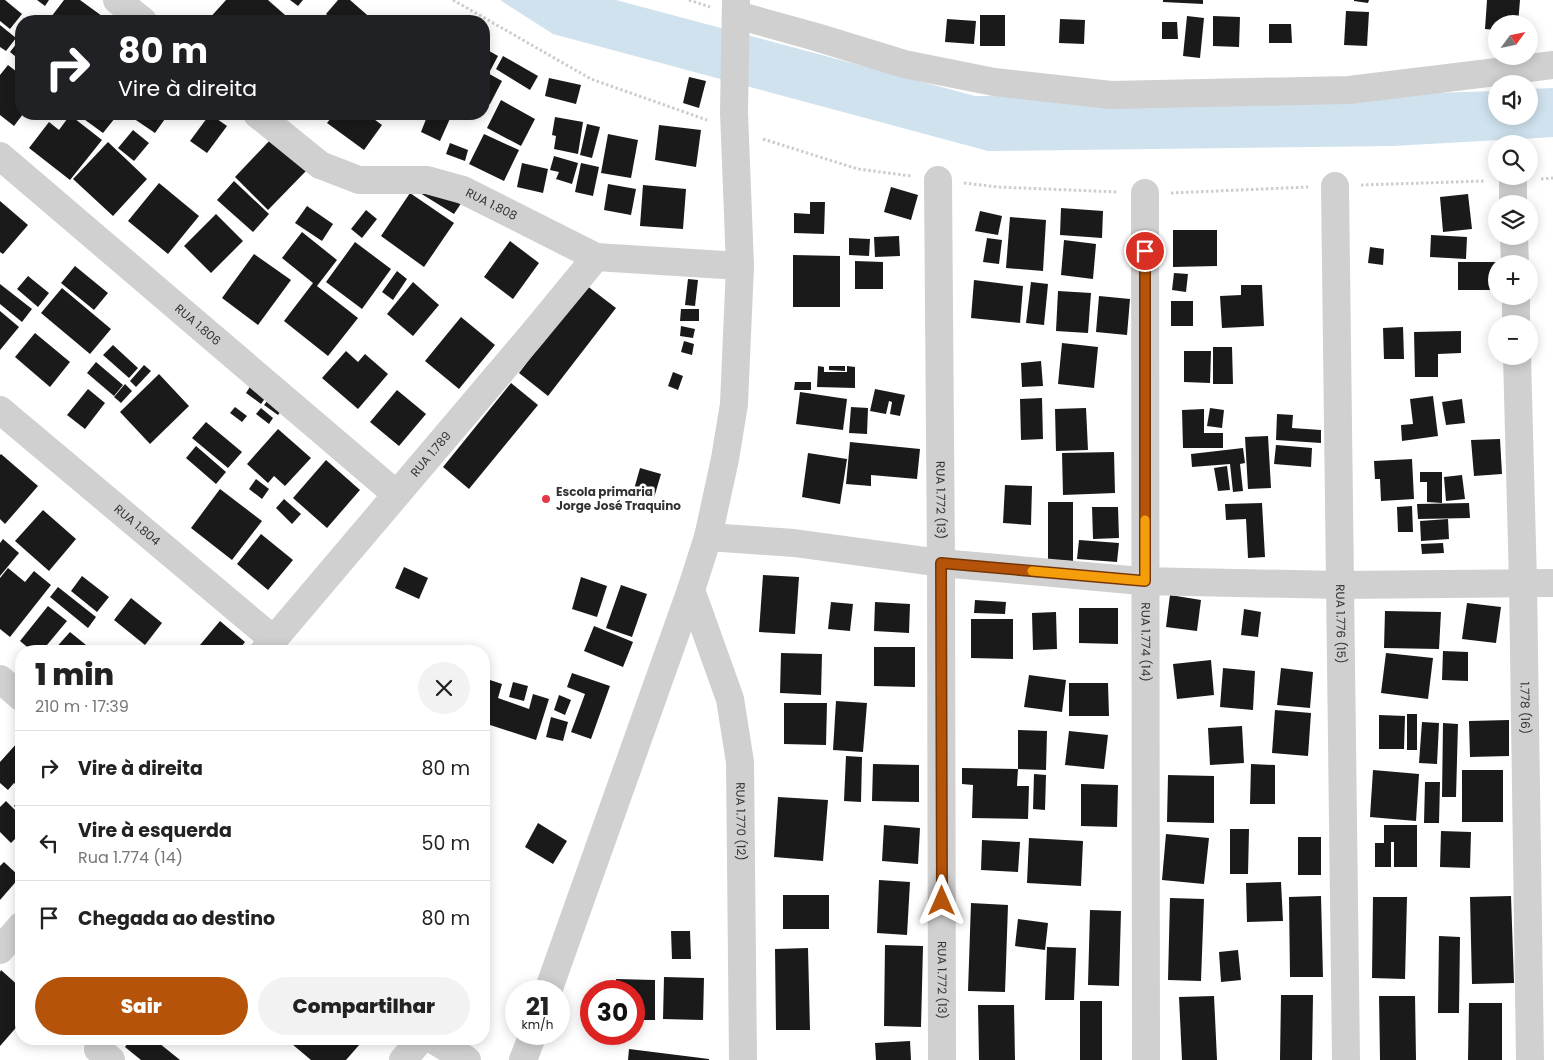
<!DOCTYPE html>
<html lang="pt">
<meta charset="utf-8">
<style>
body{margin:0;font-family:Poppins,sans-serif;background:#f2f2f2;color:#222;height:100vh;display:flex;flex-direction:column;font-size:19px;white-space:nowrap}
*{box-sizing:border-box;margin:0}
p{font-size:16px;color:#767676}
.icon{flex:none;width:28px;height:28px;fill:none;stroke:currentColor;stroke-width:2;stroke-linecap:round;stroke-linejoin:round}
.map{position:relative;flex:1;overflow:hidden}
.panel{position:absolute;left:15px;top:645px;width:475px;height:400px;display:flex;flex-direction:column;background:#fff;border-radius:20px;box-shadow:0 2px 12px #0003}
.panel>*{flex:none}
.guide{position:absolute;left:15px;top:15px;width:475px;height:105px;border-radius:20px;box-shadow:0 2px 12px #0003;background:#202124;color:#fff;overflow:hidden}
.needle{width:32px;rotate:57deg}
.buttons{position:absolute;left:1488px;top:15px;display:grid;gap:10px}
.buttons a{display:grid;place-items:center;width:50px;height:50px;border-radius:50%;background:#fff;box-shadow:0 2px 12px #0003;font-size:25px}
.speed{position:absolute;left:505px;top:980px;display:flex;gap:10px;font-size:25px;font-weight:700;text-align:center}
.speed>*{display:grid;place-content:center;width:65px;height:65px;border-radius:50%;background:#fff;box-shadow:0 2px 12px #0003;line-height:1}
.speed small{font-size:12px;font-weight:400}
.speed .limit{border:8px solid #d22;background:#fff;color:#111}
.pin{position:absolute;display:grid;place-items:center;width:42px;height:42px;color:#fff;margin:-21px;border:2px solid #fff;border-radius:50%;box-shadow:0 1px 5px #0007}
.me{position:absolute;width:55px;margin:-28px;rotate:0deg;stroke-linejoin:round;filter:drop-shadow(0 0 4px #0008)}
.turn{display:flex;align-items:center;gap:18px;height:105px;padding:0 20px;font-size:22px}
.turn .icon{width:65px;height:65px;stroke-width:2.5}
.turn b{display:block;font-size:35px;line-height:42px}
.round{display:grid;place-items:center;flex:none;width:52px;height:52px;border-radius:26px;background:#f2f2f2}
.headline{display:flex;align-items:center;justify-content:space-between;height:85px;padding:0 20px}
h1{font-size:30px;font-weight:800;line-height:38px}
.cta{display:flex;gap:10px;margin-top:auto;padding:10px 20px}
.cta a{flex:1;height:58px;border-radius:30px;background:#b45309;color:#fff;font-size:20px;font-weight:800;line-height:58px;text-align:center}
.cta a+a{background:#f2f2f2;color:#222}
ul{padding:0;list-style:none}
li{display:flex;align-items:center;gap:15px;height:75px;padding:0 20px;border-top:1px solid #e0e0e0}
li div{flex:1}
li b{display:block;font-size:19px}
li em{font-style:normal}
.map>svg:first-child{display:block}
</style>
<div class="map">
<svg width="1553" height="1060" viewBox="0 0 1553 1060">
<rect width="100%" height="100%" fill="#fff"/>
<!-- water -->
<path fill="#cfe2ee" d="M500 0H616L975 96 1314 97 1496 91V116H1529V89L1553 88V137L1393 146 988 151 553 34Z"/>
<!-- building -->
<g fill="#1a1a1a">
<path d="M0 0H5L22 14 10 29 0 21Z"/>
<path d="M37 0H49L45 6Z"/>
<path d="M64 0H80L102 16 98 21H48Z"/>
<path d="M226 0H268L285 15 279 21H207Z"/>
<path d="M290 0H303L298 6Z"/>
<path d="M338 0H350L374 21H334L326 14Z"/>
<path d="M1163 0H1203V4L1163 2Z"/>
<path d="M1354 0H1369L1368 3 1354 1Z"/>
<path d="M1487 0H1520L1518 24H1496V30L1485 29Z"/>
<path d="M1346 11 1369 12 1367 46 1344 45Z"/>
<rect x="980" y="15" width="25" height="31"/>
<path d="M1187 16 1204 18 1200 58 1183 56Z"/>
<path d="M1213 16 1240 17 1239 47 1213 46Z"/>
<path d="M947 19 976 21 974 44 945 42Z"/>
<path d="M1060 19 1085 20 1084 44 1059 43Z"/>
<path d="M1162 22H1177L1178 39H1162Z"/>
<path d="M1269 24H1291L1292 43H1269Z"/>
<path d="M0 25 16 38 6 51 0 47Z"/>
<path d="M21 38V61L10 52Z"/>
<path d="M484 48 498 56 490 71 484 68Z"/>
<path d="M503 56 538 76 530 90 496 69Z"/>
<path d="M8 65 21 75V114H23L14 126 0 115V75Z"/>
<path d="M484 71 502 81 490 104 484 100Z"/>
<path d="M689 77 706 81 699 108 683 103Z"/>
<path d="M549 78 581 85 576 104 545 96Z"/>
<path d="M501 100 535 119 521 146 487 128Z"/>
<path d="M77 114H109L115 118 103 133Z"/>
<path d="M127 114H163L167 116 155 133Z"/>
<path d="M210 114 227 126 207 153 190 141Z"/>
<path d="M334 114H367L382 125 364 150 327 123Z"/>
<path d="M428 114H452L440 141 421 132Z"/>
<path d="M70 115 102 140 70 180 29 148 49 122 59 130Z"/>
<path d="M555 117 583 122 578 154 554 149 556 136 552 135Z"/>
<path d="M587 124 600 127 592 158 580 155Z"/>
<path d="M659 125 701 130 696 167 655 160Z"/>
<path d="M133 130 149 143 134 161 118 148Z"/>
<path d="M484 134 519 150 504 181 469 164Z"/>
<path d="M608 134 638 140 631 178 601 173Z"/>
<path d="M272 138 306 171 268 210 235 177Z"/>
<path d="M108 142 147 179 113 216 73 179Z"/>
<path d="M450 143 468 150 465 161 446 154Z"/>
<path d="M554 156 578 163 572 184 556 179 559 172 550 170Z"/>
<path d="M522 163 548 169 543 193 517 187Z"/>
<path d="M581 163 599 167 593 196 575 192Z"/>
<path d="M234 181 269 214 253 232 217 200Z"/>
<path d="M427 181 462 202 454 214 420 193Z"/>
<path d="M159 183 199 216 168 254 128 221Z"/>
<path d="M608 184 636 189 631 215 604 210Z"/>
<path d="M643 185 686 189 683 229 640 226Z"/>
<path d="M891 187 918 195 911 220 884 212Z"/>
<path d="M410 193 454 223 424 267 381 236Z"/>
<path d="M1468 194 1472 229 1443 232 1440 197Z"/>
<path d="M0 201 28 225 3 254 0 252Z"/>
<path d="M810 202H825L824 234 794 233V213L810 214Z"/>
<path d="M307 206 333 224 322 241 295 223Z"/>
<path d="M1061 208 1103 211 1102 238 1060 235Z"/>
<path d="M366 210 377 219 362 238 351 229Z"/>
<path d="M980 211 1002 216 998 235 975 231Z"/>
<path d="M216 214 243 241 211 273 184 246Z"/>
<path d="M1010 217 1046 220 1043 271 1006 268Z"/>
<path d="M1173 230H1217V266L1173 267Z"/>
<path d="M302 232 337 260 317 286 358 318 328 356 284 321 313 283 282 258Z"/>
<path d="M1431 235 1467 237 1466 259 1430 257Z"/>
<path d="M899 236 900 256 875 257 874 237Z"/>
<path d="M849 238 870 239 869 256 849 255Z"/>
<path d="M987 238 1002 240 999 264 983 262Z"/>
<path d="M1064 240 1096 244 1093 279 1061 275Z"/>
<path d="M510 241 539 263 513 299 484 277Z"/>
<path d="M355 242 391 269 362 309 326 282Z"/>
<path d="M1370 247 1384 249 1383 265 1368 263Z"/>
<path d="M254 254 291 280 258 325 222 298Z"/>
<path d="M793 255 840 256V307H793Z"/>
<path d="M855 261 883 262V289H855Z"/>
<rect x="1458" y="262" width="38" height="28"/>
<path d="M75 266 108 293 94 310 61 283Z"/>
<path d="M397 271 407 279 393 300 382 292Z"/>
<path d="M1174 273 1188 274 1186 292 1172 290Z"/>
<path d="M28 276 49 293 38 307 17 289Z"/>
<path d="M688 279 698 280 695 306 685 305Z"/>
<path d="M974 280 1023 286 1020 323 971 318Z"/>
<path d="M413 282 439 305 413 336 387 314Z"/>
<path d="M1031 282 1048 284 1044 325 1026 323Z"/>
<path d="M0 284 32 309 22 322 0 304Z"/>
<path d="M586 285 616 308 548 396 519 373Z"/>
<path d="M1241 285H1262L1264 326 1222 328 1220 296 1241 295Z"/>
<path d="M62 288 111 329 90 354 41 313Z"/>
<path d="M1058 291 1091 293 1088 333 1056 331Z"/>
<path d="M1099 296 1130 299 1127 335 1096 332Z"/>
<rect x="1171" y="301" width="22" height="25"/>
<path d="M681 309H699V321H680Z"/>
<path d="M0 311 19 327 0 350Z"/>
<path d="M461 317 495 345 459 389 425 361Z"/>
<path d="M681 326 695 329 693 338 680 336Z"/>
<path d="M1403 327 1404 359H1384L1383 328Z"/>
<path d="M1461 331V353L1438 354V377H1415L1414 332Z"/>
<path d="M35 333 70 362 50 387 15 357Z"/>
<path d="M684 341 694 344 692 355 681 352Z"/>
<path d="M1062 343 1098 347 1094 388 1058 384Z"/>
<path d="M113 345 138 368 129 378 103 355Z"/>
<path d="M1213 347H1232L1233 384H1213Z"/>
<path d="M346 351 358 362 365 354 388 374 358 409 322 378Z"/>
<path d="M1184 351H1211L1210 383 1184 382Z"/>
<path d="M1041 361 1043 386 1022 387 1021 363Z"/>
<path d="M96 362 123 385 114 396 87 373Z"/>
<path d="M144 365 151 371 136 387 130 381Z"/>
<path d="M818 366 824 367V372H847V366L855 367V388L817 387Z"/>
<path d="M829 366H845V371L829 370Z"/>
<path d="M673 372 683 376 678 390 668 386Z"/>
<path d="M159 374 189 406 150 444 120 412Z"/>
<path d="M253 382 269 393 261 404 246 393Z"/>
<path d="M795 382H811V390H794Z"/>
<path d="M511 383 538 405 469 489 443 467Z"/>
<path d="M125 384 132 391 121 403 114 397Z"/>
<path d="M88 389 105 403 85 429 67 415Z"/>
<path d="M875 389 905 395 900 416 890 414 892 402 889 401 886 414 870 411Z"/>
<path d="M397 390 426 414 399 446 370 422Z"/>
<path d="M800 392 847 399 843 430 796 424Z"/>
<path d="M271 396 285 406 278 415 264 405Z"/>
<path d="M1433 396 1438 436 1402 441 1401 425 1413 424 1410 399Z"/>
<path d="M1042 398 1043 439 1021 440 1020 399Z"/>
<path d="M1462 399 1465 423 1446 425 1442 402Z"/>
<path d="M235 407 247 416 242 422 230 413Z"/>
<path d="M851 407 868 408 867 434 849 433Z"/>
<path d="M261 408 273 418 269 424 256 414Z"/>
<path d="M1086 408 1088 450 1056 451 1055 409Z"/>
<path d="M1210 408 1224 410 1222 428 1207 426Z"/>
<path d="M1204 409V433H1223V448H1183L1182 410Z"/>
<path d="M1277 414 1293 415 1292 428 1321 430V443L1276 440Z"/>
<path d="M206 422 242 452 228 468 192 438Z"/>
<path d="M278 429 311 458 285 486 274 476 268 483 247 464Z"/>
<path d="M1268 436 1271 488 1248 489 1245 437Z"/>
<path d="M1500 439 1502 474 1474 476 1471 440Z"/>
<path d="M850 442 920 449 917 479 871 475V486L846 484Z"/>
<path d="M1276 445 1312 448 1311 467 1274 464Z"/>
<path d="M196 446 226 472 216 484 186 458Z"/>
<path d="M1243 448 1245 463 1240 464 1243 491 1233 492 1230 464 1192 467 1191 454Z"/>
<path d="M1114 452 1115 493 1063 495 1062 453Z"/>
<path d="M808 453 847 459 840 504 802 497Z"/>
<path d="M1 454 38 486 5 524 0 519V455Z"/>
<path d="M1412 459 1414 499 1381 501 1380 479H1375L1374 461Z"/>
<path d="M326 460 360 490 327 528 293 498Z"/>
<path d="M1227 466 1230 490 1218 491 1214 468Z"/>
<path d="M640 468 661 474 654 498 633 493Z"/>
<path d="M1420 472H1442V503L1427 502V482H1420Z"/>
<path d="M1462 475 1465 499 1446 501 1444 477Z"/>
<path d="M256 479 269 489 262 499 249 489Z"/>
<path d="M1005 485 1032 486 1031 525 1003 523Z"/>
<path d="M220 489 262 521 232 560 191 528Z"/>
<path d="M284 499 301 514 292 524 276 508Z"/>
<path d="M1048 502H1073V561L1048 560Z"/>
<path d="M1262 503 1265 557 1248 558 1246 519 1226 520 1225 504Z"/>
<path d="M1469 503 1470 518 1418 519 1417 504Z"/>
<path d="M1412 506 1413 532H1398L1397 507Z"/>
<path d="M1092 507H1118L1119 538 1093 539Z"/>
<path d="M43 510 76 539 49 571 15 541Z"/>
<path d="M1448 519 1449 539 1421 541 1420 521Z"/>
<path d="M261 534 293 560 268 590 237 564Z"/>
<path d="M3 539 19 553 0 576V543Z"/>
<path d="M1079 540 1119 543 1117 562 1077 559Z"/>
<path d="M1443 543 1444 553 1422 554 1421 544Z"/>
<path d="M404 567 428 578 419 599 395 588Z"/>
<path d="M8 568 25 582 34 571 51 585 10 637 0 629V578Z"/>
<path d="M763 575 799 577 795 634 759 632Z"/>
<path d="M82 576 109 597 97 612 71 591Z"/>
<path d="M581 577 607 586 597 617 572 609Z"/>
<path d="M621 585 647 594 632 637 606 628Z"/>
<path d="M58 587 96 617 88 628 50 597Z"/>
<path d="M1170 595 1201 600 1197 631 1166 627Z"/>
<path d="M131 598 162 623 145 645 114 620Z"/>
<path d="M975 600 1006 602 1005 614 974 613Z"/>
<path d="M831 602 853 604 850 631 828 629Z"/>
<path d="M875 602 910 604 909 633 874 631Z"/>
<path d="M1467 603 1501 607 1496 643 1462 639Z"/>
<path d="M48 606 67 621 42 651H32L20 641Z"/>
<path d="M1079 608H1118V644L1079 643Z"/>
<path d="M1244 609 1261 612 1258 637 1241 635Z"/>
<path d="M1385 611 1441 612 1439 649 1384 648Z"/>
<path d="M1056 612 1057 649 1033 650 1032 613Z"/>
<path d="M971 619H1013V659L971 658Z"/>
<path d="M220 621 245 642 238 651H195Z"/>
<path d="M594 626 633 642 623 667 584 651Z"/>
<path d="M70 632 86 645 80 651H53Z"/>
<path d="M874 647H915V687L874 686Z"/>
<path d="M1443 651 1468 652V681L1442 680Z"/>
<path d="M781 653 822 654 821 695 780 693Z"/>
<path d="M1386 653 1433 658 1428 699 1381 693Z"/>
<path d="M1211 660 1214 695 1177 699 1173 664Z"/>
<path d="M1223 668 1255 671 1253 710 1220 707Z"/>
<path d="M1281 668 1313 672 1310 708 1277 705Z"/>
<path d="M572 673 610 686 591 739 571 732 585 694 567 687Z"/>
<path d="M1029 675 1066 680 1062 712 1024 707Z"/>
<path d="M484 678 502 684 498 698 529 709 533 694 549 699 536 740 484 723Z"/>
<path d="M513 682 528 686 524 701 509 697Z"/>
<path d="M1069 683H1108L1109 716H1069Z"/>
<path d="M559 695 571 700 565 715 554 710Z"/>
<path d="M836 701 867 703 863 752 833 750Z"/>
<path d="M784 703H827L826 745 784 744Z"/>
<path d="M1275 710 1311 713 1308 756 1272 753Z"/>
<rect x="1407" y="714" width="10" height="36"/>
<path d="M1379 715 1405 716 1404 749H1379Z"/>
<path d="M551 717 568 722 563 741 546 737Z"/>
<path d="M1509 720V756L1470 757 1469 721Z"/>
<path d="M1422 722 1439 723 1437 764 1419 763Z"/>
<path d="M1443 723 1458 724 1456 797H1442Z"/>
<path d="M1242 726 1244 763 1210 765 1208 728Z"/>
<path d="M1018 730 1047 731 1046 770 1018 769Z"/>
<path d="M1069 731 1108 735 1104 769 1065 765Z"/>
<path d="M18 742 21 745V789L14 783 8 790 0 783V762Z"/>
<path d="M846 756 862 757 861 802 844 801Z"/>
<path d="M873 764 919 765V802L872 801Z"/>
<path d="M1251 764 1275 765V804H1250Z"/>
<path d="M962 768 1018 769 1017 786H1029L1028 819 972 818 973 785 962 784Z"/>
<path d="M1373 770 1419 774 1416 821 1370 817Z"/>
<rect x="1462" y="770" width="41" height="52"/>
<path d="M1034 774 1046 775 1045 810 1033 809Z"/>
<path d="M1168 775 1214 776V823L1167 822Z"/>
<path d="M1425 782H1440L1439 823H1424Z"/>
<path d="M1081 784 1118 785 1117 827 1081 826Z"/>
<path d="M21 797V812L14 806Z"/>
<path d="M778 797 828 800 823 861 774 857Z"/>
<path d="M6 801 21 816V833L11 843 0 832V807Z"/>
<path d="M538 823 567 841 553 864 525 847Z"/>
<path d="M884 825 920 828 918 864 882 861Z"/>
<path d="M1384 825H1417V867H1394V842H1391V867H1375V843H1384Z"/>
<path d="M1230 829H1249L1248 874H1230Z"/>
<path d="M1441 831 1471 832 1470 868 1440 867Z"/>
<path d="M1166 834 1209 838 1204 884 1162 880Z"/>
<rect x="1298" y="837" width="23" height="38"/>
<path d="M1029 838 1083 841 1081 886 1027 883Z"/>
<path d="M982 840 1020 842 1018 872 981 870Z"/>
<path d="M4 862 20 877 0 900V866Z"/>
<path d="M879 880 910 882 907 935 877 933Z"/>
<path d="M1281 882 1283 921 1247 922 1246 883Z"/>
<rect x="783" y="895" width="46" height="34"/>
<path d="M1321 896 1323 977H1290L1289 897Z"/>
<path d="M1511 896 1514 983 1472 984 1470 897Z"/>
<path d="M1373 897H1407L1405 979 1372 978Z"/>
<path d="M1170 898 1204 899 1201 981 1168 980Z"/>
<path d="M971 903 1008 905 1005 992 968 991Z"/>
<path d="M1090 910 1121 911 1119 986 1088 985Z"/>
<path d="M1018 919 1048 923 1045 950 1015 946Z"/>
<path d="M671 931H690L691 959H672Z"/>
<path d="M1439 936 1460 937 1459 1013H1438Z"/>
<path d="M885 945 923 946 921 1027 884 1026Z"/>
<path d="M1047 947 1076 948 1074 1000H1045Z"/>
<path d="M808 948 810 1030H776L775 949Z"/>
<path d="M1238 950 1241 980 1221 982 1219 952Z"/>
<path d="M1 970 21 988V1022L0 1046V972Z"/>
<path d="M664 977 704 978 703 1020 663 1019Z"/>
<path d="M616 979 655 980V1020H634V991H617Z"/>
<path d="M1281 995H1313L1312 1060H1280Z"/>
<path d="M1214 996 1217 1060H1182L1179 997Z"/>
<path d="M1379 996H1415L1416 1060H1380Z"/>
<rect x="1080" y="1001" width="22" height="59"/>
<path d="M1469 1003H1502V1060H1468Z"/>
<path d="M978 1005H1014L1015 1060H979Z"/>
<path d="M131 1039H154L180 1060H141L125 1047Z"/>
<path d="M286 1039H353L360 1044 346 1060H311Z"/>
<path d="M910 1041 911 1060H876L875 1043Z"/>
<path d="M629 1049 709 1059V1060H628Z"/>
</g>
<g fill="none" stroke-linecap="round" stroke-linejoin="round">
<!-- path -->
<g stroke="#cdcdcd" stroke-width="3" stroke-dasharray="2.5 2.5" stroke-linecap="butt">
<path d="M453 0 591 79 707 120"/>
<path d="M689 0 710 7"/>
<path d="M763 139 858 169 911 176"/>
<path d="M1541 179 1553 178"/>
<path d="M964 183 998 187 1118 192"/>
<path d="M1361 185 1485 181"/>
<path d="M1171 193 1308 187"/>
</g>
<!-- minor -->
<g stroke="#d0d0d0" stroke-width="28">
<path d="M117 0 143 21"/>
<path d="M737 15 816 37 904 64 994 82 1111 95 1349 90 1553 65"/>
<path id="s1" d="M257 114 320 165 359 180H427L463 190 596 257 740 266"/>
<path id="s2" d="M0 156 396 494"/>
<path id="s3" d="M938 180 941 563 942 1060"/>
<path d="M1513 180V204"/>
<path id="s4" d="M1335 186 1346 1060"/>
<path id="s5" d="M1145 193 1146 1060"/>
<path d="M1514 236 1515 264"/>
<path d="M1516 296V324"/>
<path id="s6" d="M1517 356 1523 583 1530 1060"/>
<path id="s7" d="M0 410 274 640"/>
<path d="M708 537 794 543 941 563 1141 581 1340 585 1553 583"/>
<path id="s8" d="M691 590 730 699 740 762 743 1060"/>
<path id="s9" d="M264 651 531 336 596 257"/>
<path d="M0 679 21 697"/>
<path d="M0 950 21 926"/>
<path d="M548 991 691 590 708 537 725 459 734 404 740 266 734 112 736 0"/>
<path d="M432 1039 467 1060"/>
<path d="M98 1049 111 1060"/>
<path d="M403 1060 421 1039"/>
<path d="M523 1060 533 1034"/>
</g>
</g>
<g fill="none" stroke-linecap="round" stroke-linejoin="round">
<!-- route casing -->
<g stroke="#753606" stroke-width="12">
<path id="route" d="M942 901 941 563 1145 581V251"/>
</g>
<!-- route -->
<use href="#route" stroke="#b45309" stroke-width="9"/>
<!-- slow -->
<path stroke="#f59e0b" stroke-width="9" d="M1032 571 1145 581V520"/>
</g>
<!-- markers -->
<circle fill="#e63946" stroke="#fff" stroke-width="2" cx="546" cy="499" r="5"/>
<g text-anchor="middle" stroke-width="5" stroke-linejoin="round" paint-order="stroke">
<!-- street labels -->
<g font-size="12" fill="#333" stroke="#fff">
<text dy="4" stroke="none"><textPath href="#s1" startOffset="260">RUA 1.808</textPath></text>
<text dy="4" stroke="none"><textPath href="#s2" startOffset="260">RUA 1.806</textPath></text>
<text dy="4" stroke="none"><textPath href="#s9" startOffset="258">RUA 1.789</textPath></text>
<text dy="4" stroke="none"><textPath href="#s3" startOffset="320">RUA 1.772 (13)</textPath></text>
<text dy="4" stroke="none"><textPath href="#s7" startOffset="179">RUA 1.804</textPath></text>
<text dy="4" stroke="none"><textPath href="#s4" startOffset="438">RUA 1.776 (15)</textPath></text>
<text dy="4" stroke="none"><textPath href="#s5" startOffset="449">RUA 1.774 (14)</textPath></text>
<text dy="4" stroke="none"><textPath href="#s6" startOffset="352">1.778 (16)</textPath></text>
<text dy="4" stroke="none"><textPath href="#s8" startOffset="239">RUA 1.770 (12)</textPath></text>
<text dy="4" stroke="none"><textPath href="#s3" startOffset="800">RUA 1.772 (13)</textPath></text>
</g>
<!-- poi labels -->
<g font-size="12" font-weight="bold" fill="#333" stroke="#fff" text-anchor="start">
<text x="556" y="496">Escola primaria<tspan x="556" dy="14">Jorge José Traquino</tspan></text>
</g>
</g>
</svg>
<div class="buttons">
<a><svg class="needle" viewBox="-14 -14 28 28"><path d="M0-13l5 13h-10z" fill="#e53935"/><path d="M0 13l5-13h-10z" fill="#767676"/></svg></a>
<a><svg class="icon" aria-label="sound" viewBox="0 0 24 24"><path d="M4 9h4l5-4v14l-5-4H4zM17 9q2 3 0 6"/></svg></a>
<a><svg class="icon" aria-label="search" viewBox="0 0 24 24"><circle cx="10" cy="10" r="6"/><path d="M15 15l6 6"/></svg></a>
<a><svg class="icon" aria-label="layers" viewBox="0 0 24 24"><path d="M12 4l9 5-9 5-9-5zM3 14l9 5 9-5"/></svg></a>
<a>+</a>
<a>−</a>
</div>
<div class="speed"><div>21<small>km/h</small></div><div class="limit">30</div></div>
<div class="pin" style="left:1145px;top:251px;background:#d93025"><svg class="icon" aria-label="arrive" viewBox="0 0 24 24"><path d="M6 21V4h12l-3 4 3 4H6"/></svg></div>
<svg class="me" style="left:942px;top:901px" viewBox="-20 -20 40 40"><path d="M0-17L14 15 0 8-14 15z" fill="#b45309" stroke="#fff" stroke-width="4"/></svg>
<div class="guide">
<div class="turn"><svg class="icon" aria-label="right" viewBox="0 0 24 24"><path d="M7 20v-9h11M14 6l5 5-5 5"/></svg><div><b>80 m</b>Vire à direita</div></div>
</div>
<section class="panel">
<div class="headline"><div><h1>1 min</h1><p>210 m · 17:39</p></div><a class="round"><svg class="icon" aria-label="close" viewBox="0 0 24 24"><path d="M6 6l12 12M18 6L6 18"/></svg></a></div>
<ul>
<li><svg class="icon" aria-label="right" viewBox="0 0 24 24"><path d="M7 20v-9h11M14 6l5 5-5 5"/></svg><div><b>Vire à direita</b></div><em>80 m</em></li>
<li><svg class="icon" aria-label="left" viewBox="0 0 24 24"><path d="M17 20v-9H6M10 6l-5 5 5 5"/></svg><div><b>Vire à esquerda</b><p>Rua 1.774 (14)</p></div><em>50 m</em></li>
<li><svg class="icon" aria-label="arrive" viewBox="0 0 24 24"><path d="M6 21V4h12l-3 4 3 4H6"/></svg><div><b>Chegada ao destino</b></div><em>80 m</em></li>
</ul>
<div class="cta"><a>Sair</a><a>Compartilhar</a></div>
</section>
</div>
